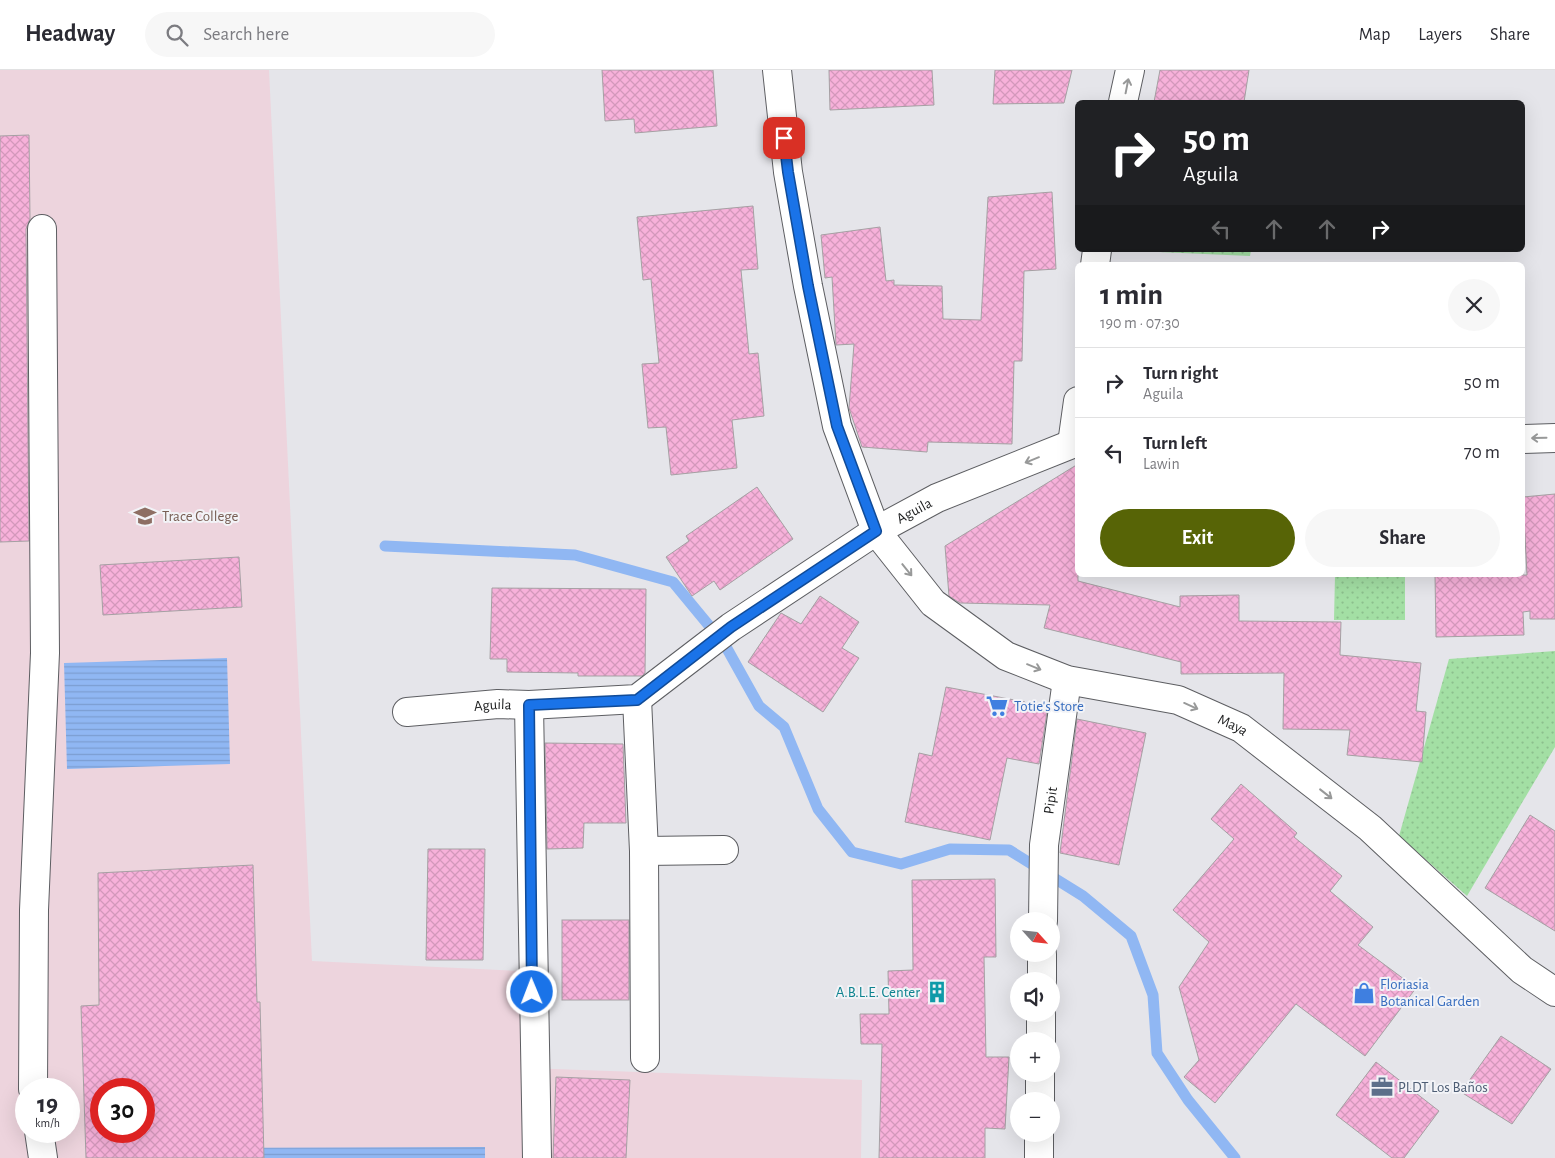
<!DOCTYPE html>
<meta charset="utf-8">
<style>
body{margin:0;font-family:"Alegreya Sans",sans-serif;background:#f7f7f7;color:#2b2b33;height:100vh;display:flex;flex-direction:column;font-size:19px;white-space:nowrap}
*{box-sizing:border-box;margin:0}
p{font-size:16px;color:#7c7c81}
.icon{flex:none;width:28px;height:28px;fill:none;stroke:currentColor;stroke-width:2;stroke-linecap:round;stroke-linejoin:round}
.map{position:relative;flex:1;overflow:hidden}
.sheet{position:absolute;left:1075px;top:192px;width:450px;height:315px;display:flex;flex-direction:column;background:#fff;border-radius:8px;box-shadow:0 5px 20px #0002}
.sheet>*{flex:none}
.guide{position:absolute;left:1075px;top:30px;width:450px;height:152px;border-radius:8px;box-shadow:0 5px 20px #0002;background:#202124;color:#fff;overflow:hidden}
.needle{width:32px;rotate:117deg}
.tools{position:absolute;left:1010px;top:842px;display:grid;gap:10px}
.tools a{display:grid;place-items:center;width:50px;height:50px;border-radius:50%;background:#fff;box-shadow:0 5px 20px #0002;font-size:25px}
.speed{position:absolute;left:15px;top:1008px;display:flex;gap:10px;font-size:25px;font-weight:700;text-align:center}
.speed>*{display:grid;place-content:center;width:65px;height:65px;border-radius:50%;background:#fff;box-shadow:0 5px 20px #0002;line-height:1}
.speed small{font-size:12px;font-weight:400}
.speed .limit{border:8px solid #d22;background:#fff;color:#111}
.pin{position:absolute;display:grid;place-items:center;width:42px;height:42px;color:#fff;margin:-21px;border-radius:10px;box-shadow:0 2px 8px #0006}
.me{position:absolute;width:55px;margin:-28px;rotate:359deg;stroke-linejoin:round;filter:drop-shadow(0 0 4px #0008)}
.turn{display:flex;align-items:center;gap:18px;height:105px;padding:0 25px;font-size:22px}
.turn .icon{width:65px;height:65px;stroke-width:2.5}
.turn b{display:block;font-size:35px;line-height:42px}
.lanes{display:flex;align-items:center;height:48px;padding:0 25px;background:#0003;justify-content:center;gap:25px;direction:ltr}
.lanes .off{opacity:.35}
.round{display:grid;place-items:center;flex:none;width:52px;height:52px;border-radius:26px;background:#f7f7f7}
.overview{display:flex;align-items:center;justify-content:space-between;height:85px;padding:0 25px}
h1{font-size:30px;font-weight:700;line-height:38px}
.cta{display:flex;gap:10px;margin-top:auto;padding:10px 25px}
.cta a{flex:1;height:58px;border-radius:30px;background:#576406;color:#fff;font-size:20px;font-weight:700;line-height:58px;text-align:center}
.cta a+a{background:#f7f7f7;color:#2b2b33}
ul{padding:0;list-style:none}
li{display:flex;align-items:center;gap:15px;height:70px;padding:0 25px;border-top:1px solid #e1e1e2}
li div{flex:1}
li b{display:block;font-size:19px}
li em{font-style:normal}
header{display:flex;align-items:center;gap:30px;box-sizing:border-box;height:70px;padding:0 25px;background:#fff;border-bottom:1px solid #e1e1e2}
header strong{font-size:24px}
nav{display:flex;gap:28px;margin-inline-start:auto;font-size:18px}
.search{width:350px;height:45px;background:#f7f7f7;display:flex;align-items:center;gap:12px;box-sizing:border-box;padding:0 18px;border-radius:28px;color:#7c7c81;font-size:19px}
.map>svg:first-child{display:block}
</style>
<header>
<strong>Headway</strong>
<div class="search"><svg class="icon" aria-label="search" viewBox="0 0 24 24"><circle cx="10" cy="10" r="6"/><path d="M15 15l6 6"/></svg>Search here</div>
<nav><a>Map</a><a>Layers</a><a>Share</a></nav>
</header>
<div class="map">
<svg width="1555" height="1088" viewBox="0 0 1555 1088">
<defs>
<pattern id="grass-dots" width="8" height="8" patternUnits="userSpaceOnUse" patternTransform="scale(1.25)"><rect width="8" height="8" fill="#a3dfa4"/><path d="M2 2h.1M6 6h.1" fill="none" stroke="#8cbf8d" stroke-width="1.8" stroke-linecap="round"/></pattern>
<pattern id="water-rules" width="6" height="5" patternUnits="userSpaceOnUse" patternTransform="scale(1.25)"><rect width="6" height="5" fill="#90b7f3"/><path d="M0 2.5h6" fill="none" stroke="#7c9dd0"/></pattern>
<pattern id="building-cross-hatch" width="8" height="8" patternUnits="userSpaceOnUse" patternTransform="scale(1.25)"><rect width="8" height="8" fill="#f7b1da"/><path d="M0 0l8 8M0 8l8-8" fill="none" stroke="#d398bb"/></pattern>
</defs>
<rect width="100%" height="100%" fill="#e5e5ea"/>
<!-- education -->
<path fill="#edd4dd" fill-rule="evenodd" d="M0 0H269L312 891 520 901 526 998 862 1010 861 1088H0ZM26 1019H69V1061H26ZM101 1019H144V1061H101Z"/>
<!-- grass -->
<g fill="url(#grass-dots)">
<path d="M1113 180H1251L1250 186Z"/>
<path d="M1335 505H1405V550H1334Z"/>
<path d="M1555 581V677L1467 826 1399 766 1449 589Z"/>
</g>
<!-- water -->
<g fill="url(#water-rules)">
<path d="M227 588 230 694 67 699 64 593Z"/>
<path d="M485 1077V1088H206V1078Z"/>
</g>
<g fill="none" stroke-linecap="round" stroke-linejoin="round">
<!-- stream -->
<path stroke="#90b7f3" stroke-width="11" d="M385 476 575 485 673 512 725 575 759 636 784 657 818 739 852 782 901 794 950 779 1009 780 1083 826 1131 866 1153 925 1157 983 1188 1030 1235 1088"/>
</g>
<!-- building -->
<g fill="url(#building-cross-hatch)" stroke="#a5a0a3" fill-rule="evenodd">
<path d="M602 0H713L717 56 635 63 634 49 605 51Z"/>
<path d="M829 0H932L934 35 830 40Z"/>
<path d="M995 0H1072L1064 33 993 34Z"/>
<path d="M1160 0H1249L1244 32H1154Z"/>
<path d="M29 65 30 149 26 159 29 471 0 472V66Z"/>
<path d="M1052 122 1056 199 1024 201 1022 291H1014L1012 374 928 372 927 382 862 377 849 338 854 274 836 275 832 207 825 208 821 165 880 157 886 211 894 210V215L942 216 943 249 981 250 988 127Z"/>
<path d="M753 136 758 199 741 200 749 284 758 283 764 346 732 350 737 398 671 405 666 357 648 358 642 294 659 293 651 209 643 210 637 147Z"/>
<path d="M1078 394V511L1180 537V526L1239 525V551L1341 552 1340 585 1421 593 1416 641 1426 642 1422 692 1347 685 1350 660 1283 659 1284 603 1181 604V592L1044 558 1050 535 960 533 949 526 945 476Z"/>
<path d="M757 417 793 469 720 520 714 511 692 526 666 487 689 471 686 466Z"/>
<path d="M1555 424V549H1530V541L1523 542 1524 565 1436 567 1435 505H1527L1523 427Z"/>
<path d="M239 487 242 537 103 545 100 495Z"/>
<path d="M492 518 646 519 645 603 642 606H578V603L507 602V589H490Z"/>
<path d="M820 526 859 552 842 578 859 588 823 642 748 592 781 543 801 554Z"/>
<path d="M946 617 1025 632 1024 638 1047 642 1039 694 1007 688 990 770 905 752 919 683 932 686Z"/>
<path d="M1077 649 1146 663 1119 795 1060 783Z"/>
<path d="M545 673 623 674 626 753H584L583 778 547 779Z"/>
<path d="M1241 714 1297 763 1294 767 1342 806 1330 821 1373 857 1358 875 1416 918 1365 986 1296 934 1215 1033 1184 1007 1199 990 1179 917 1209 872 1173 840 1234 769 1211 749Z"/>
<path d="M1530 745 1555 761V861L1485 818Z"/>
<path d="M428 779H485L483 890H426Z"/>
<path d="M253 795 257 932H260L264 1088H86L81 936 99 935 98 803ZM101 1019H144V1061H101Z"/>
<path d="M995 809 996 887H984L986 987H1009L1005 1059 985 1058V1088H879L882 974H861L860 944H889L888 901 913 900 912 810Z"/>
<rect x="562" y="850" width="67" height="80"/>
<path d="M1501 966 1551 999 1512 1054 1461 1022Z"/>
<path d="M1376 992 1439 1041 1404 1088H1392L1336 1045Z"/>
<path d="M556 1007 630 1010 626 1088H553Z"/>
</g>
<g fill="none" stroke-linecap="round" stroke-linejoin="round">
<!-- minor casing -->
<g stroke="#5d5e62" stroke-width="30">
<g id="minor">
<path id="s1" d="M777 0 788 102 808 216 837 356 876 461 933 533 1006 586 1067 610 1178 630 1241 658 1370 758 1522 900 1555 922"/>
<path d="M1123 32 1130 0"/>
<path d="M1095 195 1097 180"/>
<path d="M1522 369 1555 368"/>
<path d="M1072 374 1078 331"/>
<path d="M637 629 644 781 645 988"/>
<path d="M529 635 537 1088"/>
<path id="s2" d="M407 642 498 634 529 635 637 629 731 557 876 461 937 428 1072 374H1078"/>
<path d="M644 781 724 780"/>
<path id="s3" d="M1043 851 1044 775 1067 610"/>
<path d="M1042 911V884"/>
<path d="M1041 971V944"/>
<path d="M33 1019 34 840 45 583 42 159"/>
<path d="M1040 1031V1004"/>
<path d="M39 1061 43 1088"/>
<path d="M1039 1088V1064"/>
</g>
</g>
<!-- minor -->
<use href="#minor" stroke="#fff" stroke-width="28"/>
</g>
<!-- one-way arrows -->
<defs><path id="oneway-shaft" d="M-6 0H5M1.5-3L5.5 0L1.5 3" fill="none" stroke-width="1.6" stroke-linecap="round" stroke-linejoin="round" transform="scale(1.25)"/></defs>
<g stroke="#989999">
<use href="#oneway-shaft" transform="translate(1127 16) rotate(-79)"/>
<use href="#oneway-shaft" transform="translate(1539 368) rotate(179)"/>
<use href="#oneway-shaft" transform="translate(1032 390) rotate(158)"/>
<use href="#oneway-shaft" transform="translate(907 500) rotate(51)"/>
<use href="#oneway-shaft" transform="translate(1034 597) rotate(22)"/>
<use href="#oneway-shaft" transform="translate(1191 636) rotate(24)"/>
<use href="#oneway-shaft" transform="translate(1326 724) rotate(38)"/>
</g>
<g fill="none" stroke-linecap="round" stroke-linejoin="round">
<!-- route casing -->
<g stroke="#114b97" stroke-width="12">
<path id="route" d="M532 922 529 635 637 630 731 557 876 461 837 356 808 216 788 102 784 68"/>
</g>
<!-- route -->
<use href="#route" stroke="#1a73e8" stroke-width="9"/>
</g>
<!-- icons -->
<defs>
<g id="university-bare" transform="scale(1.725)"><path d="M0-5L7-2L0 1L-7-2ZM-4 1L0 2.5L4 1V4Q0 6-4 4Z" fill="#8d6e63" stroke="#f2f3f7" stroke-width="2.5" paint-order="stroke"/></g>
<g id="supermarket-bare" transform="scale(1.725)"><path d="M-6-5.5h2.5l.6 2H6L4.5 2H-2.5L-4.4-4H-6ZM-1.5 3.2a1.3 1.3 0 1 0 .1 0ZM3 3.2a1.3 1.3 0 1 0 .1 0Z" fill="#3f7fe0" stroke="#f2f3f7" stroke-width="2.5" paint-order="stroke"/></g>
<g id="building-bare" transform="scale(1.725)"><path d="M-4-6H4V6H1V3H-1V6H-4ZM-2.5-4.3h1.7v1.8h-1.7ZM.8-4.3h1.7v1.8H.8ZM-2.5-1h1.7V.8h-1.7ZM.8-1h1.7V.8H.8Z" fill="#0f9aa8" stroke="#f2f3f7" stroke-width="2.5" paint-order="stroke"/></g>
<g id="shop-bare" transform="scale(1.725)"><path d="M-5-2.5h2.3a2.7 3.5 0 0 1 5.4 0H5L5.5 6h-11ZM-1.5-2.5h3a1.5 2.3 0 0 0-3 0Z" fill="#3f7fe0" stroke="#f2f3f7" stroke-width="2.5" paint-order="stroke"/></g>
<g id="office-bare" transform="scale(1.725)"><path d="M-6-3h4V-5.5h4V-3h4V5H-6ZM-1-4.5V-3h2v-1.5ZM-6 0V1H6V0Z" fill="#5c6f8a" stroke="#f2f3f7" stroke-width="2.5" paint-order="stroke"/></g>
</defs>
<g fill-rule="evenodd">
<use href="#university-bare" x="145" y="446"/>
<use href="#supermarket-bare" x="997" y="636"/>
<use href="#building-bare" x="937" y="922"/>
<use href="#shop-bare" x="1364" y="923"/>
<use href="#office-bare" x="1382" y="1017"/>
</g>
<g text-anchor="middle" stroke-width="4" stroke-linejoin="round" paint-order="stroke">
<!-- street labels -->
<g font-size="15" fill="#1b1c1d" stroke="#f2f3f7">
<text dy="5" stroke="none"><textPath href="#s2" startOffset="566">Aguila</textPath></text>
<text dy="5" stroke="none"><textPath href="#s2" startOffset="86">Aguila</textPath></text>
<text dy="5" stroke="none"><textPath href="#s1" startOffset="894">Maya</textPath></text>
<text dy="5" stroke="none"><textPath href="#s3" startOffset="121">Pipit</textPath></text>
</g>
<!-- education labels -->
<g font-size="15" fill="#785e54" stroke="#f2f3f7" text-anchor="start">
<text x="162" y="451">Trace College</text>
</g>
<!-- shop labels -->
<g font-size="15" fill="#366cbe" stroke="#f2f3f7" text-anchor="start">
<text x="1014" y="641">Totie's Store</text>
<text x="1380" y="919">Floriasia<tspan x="1380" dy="17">Botanical Garden</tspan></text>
</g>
<!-- culture labels -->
<g font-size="15" fill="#0d838f" stroke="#f2f3f7" text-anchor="end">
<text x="920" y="927">A.B.L.E. Center</text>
</g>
<!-- service labels -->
<g font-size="15" fill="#4e5e75" stroke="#f2f3f7" text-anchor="start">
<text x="1398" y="1022">PLDT Los Baños</text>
</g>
</g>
</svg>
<div class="tools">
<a><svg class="needle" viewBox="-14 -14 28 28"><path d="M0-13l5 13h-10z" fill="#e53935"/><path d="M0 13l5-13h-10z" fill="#7c7c81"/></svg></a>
<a><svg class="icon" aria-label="sound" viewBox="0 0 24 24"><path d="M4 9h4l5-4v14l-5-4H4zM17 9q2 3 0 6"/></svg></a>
<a>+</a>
<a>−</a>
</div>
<div class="speed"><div>19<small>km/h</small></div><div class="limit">30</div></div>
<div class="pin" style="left:784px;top:68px;background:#d93025"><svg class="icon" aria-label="arrive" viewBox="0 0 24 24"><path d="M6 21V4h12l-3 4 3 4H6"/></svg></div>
<svg class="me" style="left:532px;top:922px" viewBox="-20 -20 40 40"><circle r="17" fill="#1a73e8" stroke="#fff" stroke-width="3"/><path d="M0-11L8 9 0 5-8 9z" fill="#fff"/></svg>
<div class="guide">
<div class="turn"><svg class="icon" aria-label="right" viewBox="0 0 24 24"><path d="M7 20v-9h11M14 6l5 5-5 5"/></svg><div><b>50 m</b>Aguila</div></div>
<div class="lanes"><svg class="icon off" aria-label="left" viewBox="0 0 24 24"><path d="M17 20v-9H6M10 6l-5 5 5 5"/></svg><svg class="icon off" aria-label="ahead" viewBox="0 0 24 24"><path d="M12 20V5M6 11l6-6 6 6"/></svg><svg class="icon off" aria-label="ahead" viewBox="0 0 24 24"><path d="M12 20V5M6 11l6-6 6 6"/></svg><svg class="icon" aria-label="right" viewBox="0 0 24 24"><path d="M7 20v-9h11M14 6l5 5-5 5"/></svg></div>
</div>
<section class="sheet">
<div class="overview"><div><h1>1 min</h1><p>190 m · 07:30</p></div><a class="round"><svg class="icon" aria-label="close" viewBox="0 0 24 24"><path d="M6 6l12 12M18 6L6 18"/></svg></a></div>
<ul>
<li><svg class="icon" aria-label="right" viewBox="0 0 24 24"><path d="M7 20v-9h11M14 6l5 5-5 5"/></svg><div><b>Turn right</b><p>Aguila</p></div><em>50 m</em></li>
<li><svg class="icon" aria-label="left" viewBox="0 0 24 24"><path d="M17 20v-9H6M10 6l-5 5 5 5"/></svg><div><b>Turn left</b><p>Lawin</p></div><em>70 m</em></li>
</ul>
<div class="cta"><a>Exit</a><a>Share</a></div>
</section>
</div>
